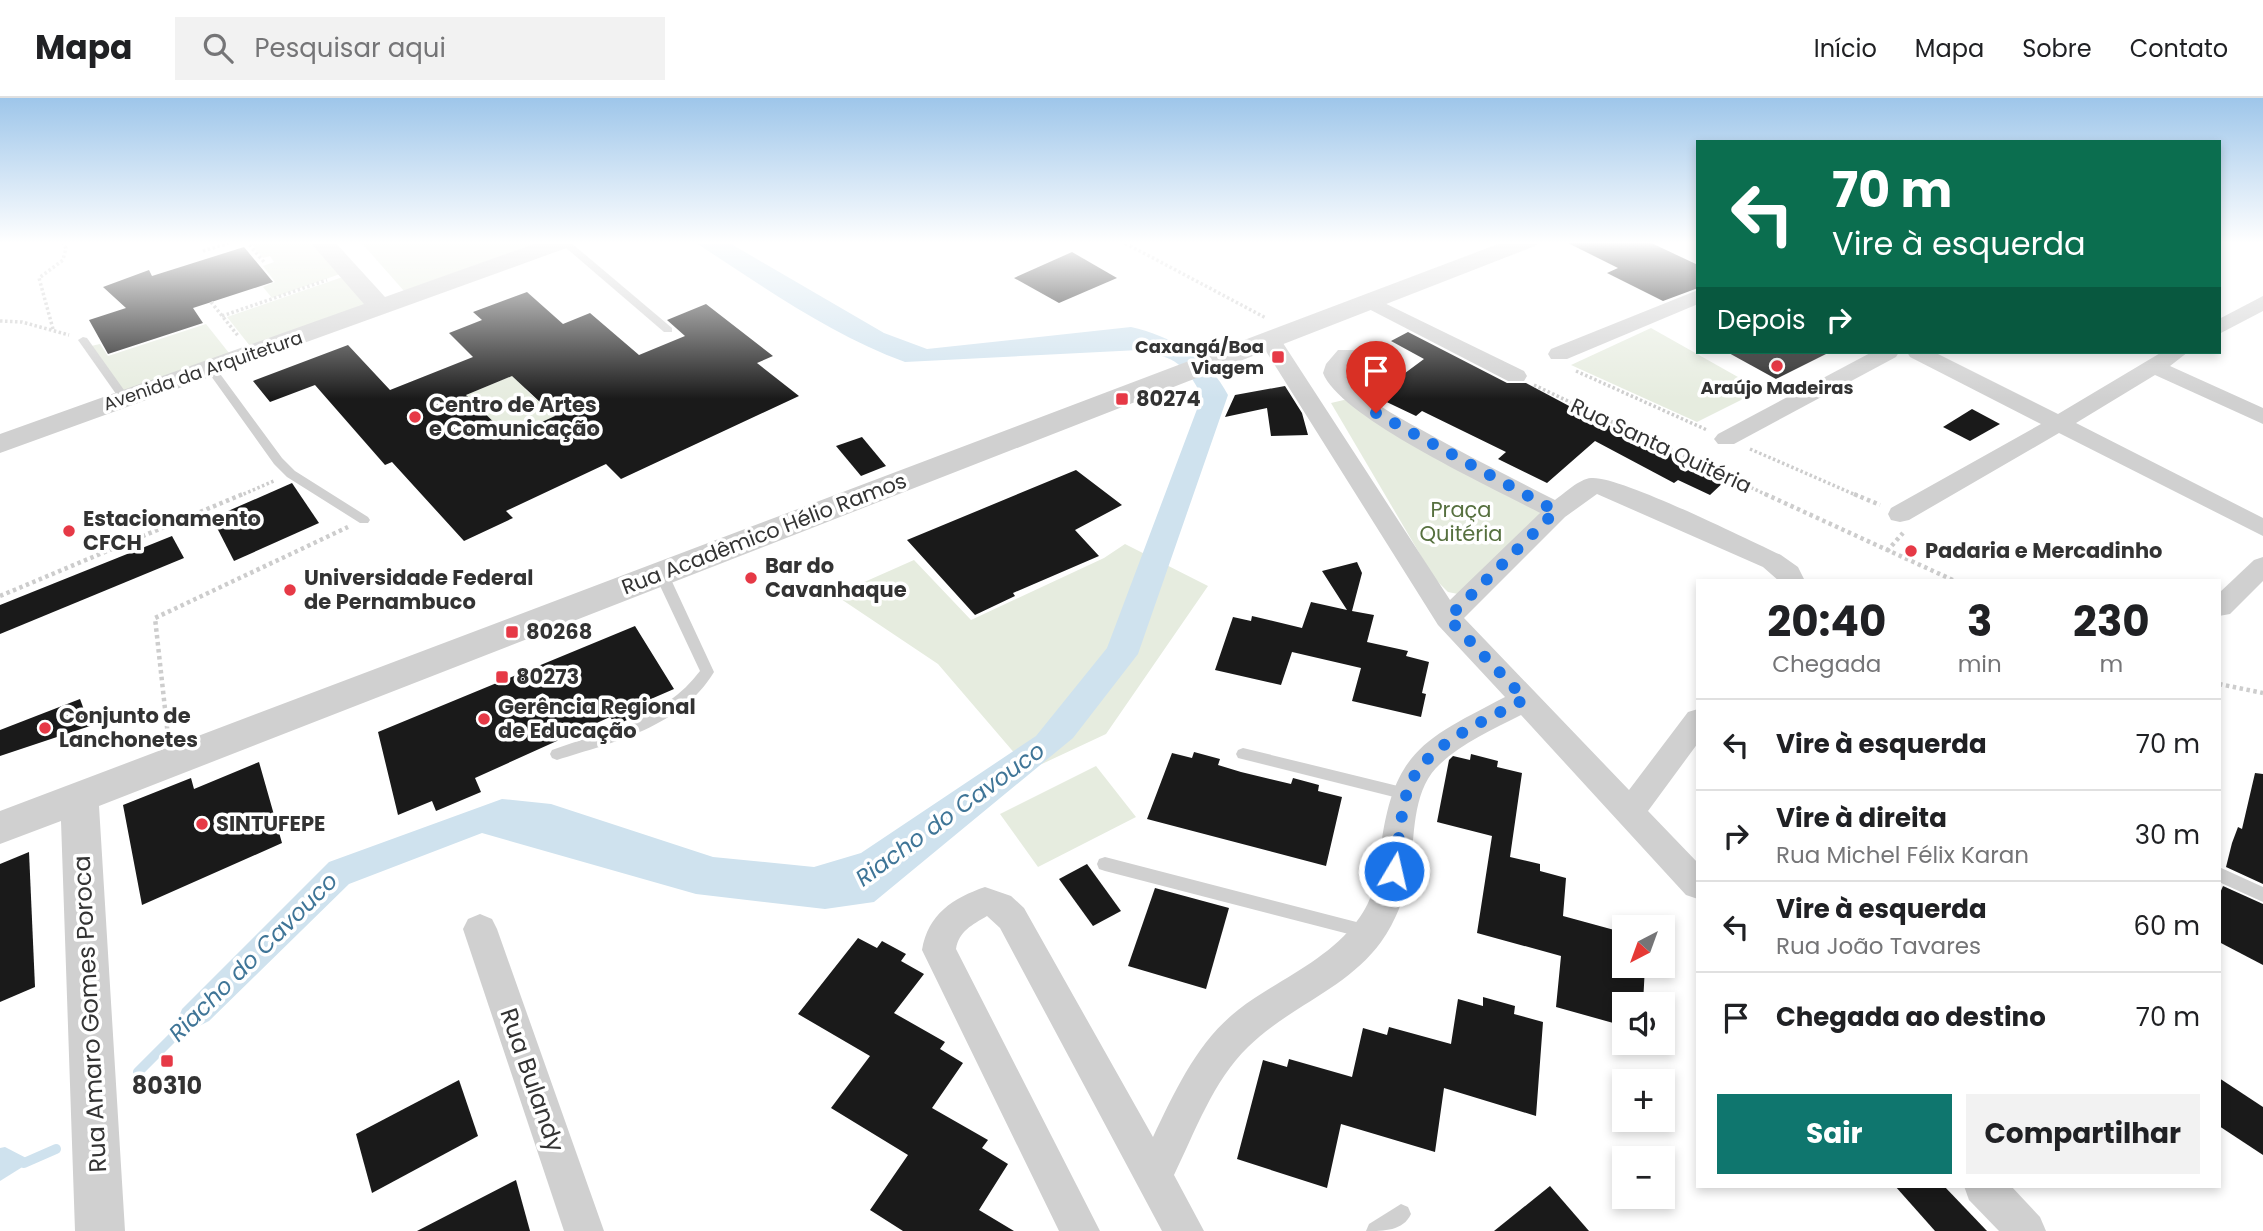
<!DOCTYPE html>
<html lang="pt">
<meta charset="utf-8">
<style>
body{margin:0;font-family:Poppins,sans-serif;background:#f2f2f2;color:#202124;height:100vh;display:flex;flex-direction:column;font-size:26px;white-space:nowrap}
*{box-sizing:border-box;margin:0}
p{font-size:23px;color:#757577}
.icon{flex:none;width:38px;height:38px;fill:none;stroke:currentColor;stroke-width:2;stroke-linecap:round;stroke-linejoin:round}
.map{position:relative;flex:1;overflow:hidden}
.sheet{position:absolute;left:1696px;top:481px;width:525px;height:609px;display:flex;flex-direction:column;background:#fff;border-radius:0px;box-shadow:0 4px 10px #0003}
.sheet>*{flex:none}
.banner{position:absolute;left:1696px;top:42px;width:525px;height:214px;border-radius:0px;box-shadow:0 4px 10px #0003;background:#0b6e4f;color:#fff;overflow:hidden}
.needle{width:46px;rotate:221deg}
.fabs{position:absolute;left:1612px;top:817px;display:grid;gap:14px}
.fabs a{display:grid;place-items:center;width:63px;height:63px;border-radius:0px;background:#fff;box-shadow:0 4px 10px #0003;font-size:35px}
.pin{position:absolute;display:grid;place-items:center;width:60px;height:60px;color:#fff;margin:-72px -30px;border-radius:50% 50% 50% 0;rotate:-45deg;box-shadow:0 0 7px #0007}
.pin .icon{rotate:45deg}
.me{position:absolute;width:77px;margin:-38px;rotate:9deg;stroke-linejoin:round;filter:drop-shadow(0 0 5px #0008)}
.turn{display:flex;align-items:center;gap:24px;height:147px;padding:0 21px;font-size:32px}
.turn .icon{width:91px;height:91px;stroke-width:2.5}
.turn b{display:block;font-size:49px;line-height:60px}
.then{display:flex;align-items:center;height:66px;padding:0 21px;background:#0003;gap:14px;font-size:26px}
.eta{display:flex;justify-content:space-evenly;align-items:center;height:119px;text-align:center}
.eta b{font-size:42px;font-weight:700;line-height:49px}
.button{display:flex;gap:14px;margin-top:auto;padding:14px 21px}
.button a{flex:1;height:80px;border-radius:0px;background:#0f766e;color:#fff;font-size:28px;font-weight:700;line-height:80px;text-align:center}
.button a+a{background:#f2f2f2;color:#202124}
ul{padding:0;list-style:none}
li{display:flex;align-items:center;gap:21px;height:91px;padding:0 21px;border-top:2px solid #e0e0e0}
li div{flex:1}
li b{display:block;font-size:26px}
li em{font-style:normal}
header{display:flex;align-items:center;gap:42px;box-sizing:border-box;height:98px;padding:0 35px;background:#fff;border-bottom:2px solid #e0e0e0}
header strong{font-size:33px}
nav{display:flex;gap:38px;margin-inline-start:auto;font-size:24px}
.search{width:490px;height:63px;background:#f2f2f2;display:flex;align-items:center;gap:18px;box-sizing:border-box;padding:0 24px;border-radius:0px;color:#757577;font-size:26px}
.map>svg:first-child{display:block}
</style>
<header>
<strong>Mapa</strong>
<div class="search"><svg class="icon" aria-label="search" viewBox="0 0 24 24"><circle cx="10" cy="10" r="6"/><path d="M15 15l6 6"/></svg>Pesquisar aqui</div>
<nav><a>Início</a><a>Mapa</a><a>Sobre</a><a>Contato</a></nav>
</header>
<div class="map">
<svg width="2263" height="1133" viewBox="0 0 2263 1133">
<rect width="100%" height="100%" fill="#fff"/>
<!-- green -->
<g fill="#e6ecdf">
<path d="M249 143H334L357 170 272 200 263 189 275 184 263 168 274 164 270 158 263 160Z"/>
<path d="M360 143H543L404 193Z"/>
<path d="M357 174 380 201 250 248 227 219Z"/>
<path d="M206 226 229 255 122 293 91 248 100 246 108 258Z"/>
<path d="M1651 230 1761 292 1697 324 1571 267Z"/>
<path d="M553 261 525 291 588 348 527 331 509 339 466 297Z"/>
<path d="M1348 301 1539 413 1540 416 1458 496 1448 494 1434 480 1331 305Z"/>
<path d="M1125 446 1208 488 1106 636 1029 672 938 566 835 497 914 462 971 522 1104 460Z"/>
<path d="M1096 668 1136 719 1038 769 1000 716Z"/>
</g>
<!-- water -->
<g fill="#cfe2ee">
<path d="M693 143H726L884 235 927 251 1131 229C1169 237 1210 261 1228 297L1138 556 1073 640 874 804 825 811 696 796 482 735 349 786 209 923 169 943 182 911 329 764 502 701 551 706 713 759 814 769 861 755 1036 638 1107 550 1202 298C1185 265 1175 260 1139 252L905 264C829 236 761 187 693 143Z"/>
<path d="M5 1049 32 1063 0 1083V1050Z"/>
</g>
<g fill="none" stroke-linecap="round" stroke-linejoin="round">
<!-- stream -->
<g stroke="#cfe2ee" stroke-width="10">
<path d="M138 974 175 937"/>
<path d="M24 1065 56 1051"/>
</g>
</g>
<!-- building -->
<g fill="#1a1a1a" fill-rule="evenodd">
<path d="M1564 143H1647L1698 167V190L1663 203 1607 175 1618 170Z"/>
<path d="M244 149 273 184 193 210 203 225 108 256 89 222 126 210 103 189 149 172 152 178Z"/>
<path d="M1072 154 1117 180 1059 205 1014 180Z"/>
<path d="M527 194 563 226 590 215 639 257 685 238 667 222 706 206 773 258 757 265 799 298 621 381 606 366 506 413 513 420 464 443 392 364 385 367 315 287 270 304 253 283 348 247 390 292 473 259 449 235 482 222 473 214ZM512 278 555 318 509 339 466 297Z"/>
<path d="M1408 234 1507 285H1526L1586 317 1727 381 1710 397 1678 382 1674 385 1595 343 1547 385 1498 361 1506 354 1422 313 1416 318 1374 298 1424 261 1391 243Z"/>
<path d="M1727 254H1830L1776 281Z"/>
<path d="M1285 288 1302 315 1308 337 1271 338 1267 310 1225 319 1235 297Z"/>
<path d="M1972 311 2000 326 1970 343 1943 329Z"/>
<path d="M862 339 886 368 861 378 836 348Z"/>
<path d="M1076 372 1122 407 1075 432 1099 458 1013 495 1015 498 975 517 907 442Z"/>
<path d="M292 385 319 425 234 463 212 420Z"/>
<path d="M172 438 184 460 0 536V507Z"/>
<path d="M1357 464 1362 475 1352 513 1374 517 1367 544 1408 553 1406 558 1429 564 1422 595 1426 596 1421 619 1352 603 1361 570 1292 554 1281 587 1215 572 1233 519 1251 523 1252 518 1302 530 1311 504 1347 512 1322 473Z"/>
<path d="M635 528 674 591 644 604 649 612 616 627 610 619 475 680 481 694 436 713 432 703 398 717 378 634Z"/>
<path d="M80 601 90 628 0 658V632Z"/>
<path d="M1194 654 1220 661 1218 667 1241 674 1291 686 1293 680 1319 687 1318 693 1342 699 1326 768 1147 721 1172 655 1192 660Z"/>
<path d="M1471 656 1498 663 1497 669 1522 675 1510 759 1540 766V773L1566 780 1563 818 1618 833 1617 840 1624 842V868H1645L1643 906H1624V928L1556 909 1561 858 1477 835 1492 738 1437 724 1449 662 1453 658 1470 662Z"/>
<path d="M259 664 282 745 142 807 123 707 191 680 194 691Z"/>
<path d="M2255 675 2263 676V786L2226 769 2232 745 2238 729 2242 731Z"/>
<path d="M29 754 35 889 0 904V766Z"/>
<path d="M1087 766 1121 813 1093 828 1059 781Z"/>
<path d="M2223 788 2263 806V867L2219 844V797Z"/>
<path d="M1155 790 1229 810 1206 891 1128 868Z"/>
<path d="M858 840 877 850 882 843 906 856 901 863 924 876 894 915 945 944 940 951 963 965 932 1010 988 1042 982 1050 1008 1066 979 1112 1014 1133H903L870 1112 908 1057 831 1010 870 958 798 916Z"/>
<path d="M1483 899 1515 908 1514 916 1543 924 1536 1018 1444 990 1435 1054 1341 1026 1327 1090 1237 1061 1263 962 1287 969 1289 961 1352 979 1363 930 1387 937 1389 929 1451 946 1458 901 1483 908Z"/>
<path d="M2219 980 2263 1009V1057L2219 1028Z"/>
<path d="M459 982 478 1038 372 1095 356 1036Z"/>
<path d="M516 1082 530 1133H417Z"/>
<path d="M1550 1088 1589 1133H1494Z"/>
<path d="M1895 1088H1944L1987 1133H1935Z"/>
</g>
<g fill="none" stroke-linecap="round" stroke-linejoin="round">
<!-- path-far1 -->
<g stroke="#cdcdcd" stroke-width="3.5" stroke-dasharray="2.5 2.5" stroke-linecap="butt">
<path d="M246 143 264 164"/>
<path d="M1121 143 1266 220"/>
<path d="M203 153 235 143"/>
<path d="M211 204 239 239"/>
<path d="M222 218 327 182"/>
<path d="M0 223 22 224 69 237"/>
<path d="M53 231 39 180 63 162 66 150 61 143"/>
<path d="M1576 273 1707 332"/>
<path d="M1534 287 1769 398"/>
<path d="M1750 351 1858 398"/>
<path d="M239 398 274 383"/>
</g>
<!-- path -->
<g stroke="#cdcdcd" stroke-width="4.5" stroke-dasharray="3.5 3.5" stroke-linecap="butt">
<path d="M1765 396 1955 483"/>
<path d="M1854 396 1880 407"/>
<path d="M1887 453 1903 435"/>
<path d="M0 498 243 396"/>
<path d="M2219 586 2263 595"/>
<path d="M168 638 155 520 348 429"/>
</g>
<!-- service -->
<g fill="#d0d0d0" fill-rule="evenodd">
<path d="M558 143H569L672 230V234H664Z"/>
<path d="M83 239 87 240 129 299V303H121L78 242Z"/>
<path d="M211 268 215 269 282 360 295 373 368 419 370 422 368 425H360L287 379 274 366 206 271Z"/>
<path d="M661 471 668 475 714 574C681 629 614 644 557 662L552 660 550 656 552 652C605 633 664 621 700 573L654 475Z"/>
<path d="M1243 650 1406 690 1411 692 1414 696 1411 700 1406 702 1238 660 1236 656 1238 652Z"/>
<path d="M1105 759 1368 827 1374 829 1376 834 1374 839 1368 841 1105 773 1099 771 1097 766 1099 761Z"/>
<path d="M2219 769 2263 789V804L2219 784Z"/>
<path d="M1401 1106 1408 1109 1411 1116C1403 1133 1384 1133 1366 1133L1369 1126Z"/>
</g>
<!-- minor -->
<g fill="#d0d0d0" fill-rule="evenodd">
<path d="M1698 192V206L1567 261H1551L1548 256 1551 251Z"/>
<path d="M1370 198 1524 273 1527 278 1524 283H1508L1363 208 1360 204 1363 200Z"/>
<path d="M2263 198V213L2219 236V221Z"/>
<path d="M1270 236 1278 237 1281 242 1450 502 1540 415C1494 390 1340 320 1323 275L1326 266 1338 252H1354L1357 257 1346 269V278C1365 301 1394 317 1420 331 1464 356 1510 379 1555 402 1565 395 1579 381 1591 380 1619 377 1748 442 1781 457L1798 469 1805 483H1779L1763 469 1597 396 1565 419 1464 520 1629 692 1688 614 1698 611V645L1648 713 1698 765V801L1686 797 1521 617C1492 632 1459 646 1436 670 1412 696 1415 739 1410 771 1406 797 1396 823 1381 844 1347 891 1288 909 1248 949 1213 983 1195 1034 1174 1077L1204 1133H1162L1000 830 987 818C972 827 959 833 956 851L1100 1133H1059L922 852C928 816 953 800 985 789L1011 798 1024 810 1153 1039C1175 993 1197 944 1238 912 1277 882 1327 863 1357 823 1374 802 1378 775 1381 748 1394 652 1425 641 1505 599L1438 527 1259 242 1262 237Z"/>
<path d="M1872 254H1899L1896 259 1734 346H1718L1714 341 1718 336Z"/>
<path d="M1907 254H1934L2058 316 2162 254H2188L2170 268 2263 310V326L2155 277 2076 325 2263 420V438L2059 335 1909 422 1900 424 1891 422 1888 416 1891 410 2041 326 1910 259Z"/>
<path d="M2263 459V483L2230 516 2219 518V495L2254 462Z"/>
<path d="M480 816 492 821 497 831 604 1133H564L463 831 468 821Z"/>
<path d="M1964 1088H2011L2040 1119 2046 1133H1999L1969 1102Z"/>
</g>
<!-- tertiary -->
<g fill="#d0d0d0" fill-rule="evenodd">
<path d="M309 143H334L385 199 542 143H576L572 148 0 355V336L364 206Z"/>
<path d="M1506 143H1539L1535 148 99 708 125 1133H75L61 723 0 746V713Z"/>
</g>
</g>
<!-- sky -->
<linearGradient id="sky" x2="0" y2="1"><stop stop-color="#9ec6ea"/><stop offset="0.48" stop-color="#fff"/><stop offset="1" stop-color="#fff" stop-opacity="0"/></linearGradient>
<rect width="2263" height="301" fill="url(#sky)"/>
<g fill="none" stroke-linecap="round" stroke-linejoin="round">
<!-- route -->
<path stroke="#1a73e8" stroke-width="12" stroke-dasharray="0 21.6" d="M1376 315 1556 413 1448 520 1525 601C1486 623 1417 649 1406 698 1400 722 1398 748 1394 773"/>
</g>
<!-- markers -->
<g fill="#e63946" stroke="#fff" stroke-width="2.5">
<rect x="1271" y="252" width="14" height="14" rx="3.5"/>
<circle cx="1777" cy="268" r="7"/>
<rect x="1115" y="294" width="14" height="14" rx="3.5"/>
<circle cx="415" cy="319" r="7"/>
<circle cx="69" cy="433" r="7"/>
<circle cx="1911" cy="453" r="7"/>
<circle cx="751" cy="480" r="7"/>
<circle cx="290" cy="492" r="7"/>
<rect x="505" y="527" width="14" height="14" rx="3.5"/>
<rect x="495" y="572" width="14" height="14" rx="3.5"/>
<circle cx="484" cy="621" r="7"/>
<circle cx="45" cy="630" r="7"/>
<circle cx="202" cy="726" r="7"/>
<rect x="160" y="956" width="14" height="14" rx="3.5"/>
</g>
<g text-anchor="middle" stroke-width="7" stroke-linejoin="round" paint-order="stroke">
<!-- far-poi labels -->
<g font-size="18" font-weight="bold" fill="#333" stroke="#fff" text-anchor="end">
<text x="1264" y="255">Caxangá/Boa<tspan x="1264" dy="21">Viagem</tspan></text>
<text x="1777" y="296" text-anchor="middle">Araújo Madeiras</text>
</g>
<!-- far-street labels -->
<g font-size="18" fill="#333" stroke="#fff">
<text transform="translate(203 273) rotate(-19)" y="6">Avenida da Arquitetura</text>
</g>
<!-- poi labels -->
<g font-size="21" font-weight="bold" fill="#333" stroke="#fff" text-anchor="start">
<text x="1136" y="308">80274</text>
<text x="429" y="314">Centro de Artes<tspan x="429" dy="24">e Comunicação</tspan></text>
<text x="83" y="428">Estacionamento<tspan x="83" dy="24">CFCH</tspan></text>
<text x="1925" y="460">Padaria e Mercadinho</text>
<text x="765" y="475">Bar do<tspan x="765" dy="24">Cavanhaque</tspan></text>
<text x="304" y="487">Universidade Federal<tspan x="304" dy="24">de Pernambuco</tspan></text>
<text x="526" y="541">80268</text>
<text x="516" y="586">80273</text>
<text x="498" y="616">Gerência Regional<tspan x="498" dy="24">de Educação</tspan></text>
<text x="59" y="625">Conjunto de<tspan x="59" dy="24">Lanchonetes</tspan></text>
<text x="216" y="733">SINTUFEPE</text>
</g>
<!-- street labels -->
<g font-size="21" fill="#333" stroke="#fff">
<text transform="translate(1661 348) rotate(25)" y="7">Rua Santa Quitéria</text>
<text transform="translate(764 436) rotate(-21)" y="7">Rua Acadêmico Hélio Ramos</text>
</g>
<!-- park labels -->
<g font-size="21" fill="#56703f" stroke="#fff">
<text x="1461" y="419">Praça<tspan x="1461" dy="24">Quitéria</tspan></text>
</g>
<!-- water labels -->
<g font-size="23" font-style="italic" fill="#3f7597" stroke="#fff">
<text transform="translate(950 716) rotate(-36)" y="8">Riacho do Cavouco</text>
<text transform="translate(253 859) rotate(-45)" y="8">Riacho do Cavouco</text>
</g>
<!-- near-street labels -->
<g font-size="24" fill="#333" stroke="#fff">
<text transform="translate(90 916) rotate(-93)" y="8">Rua Amaro Gomes Poroca</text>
<text transform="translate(532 982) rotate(71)" y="8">Rua Bulandy</text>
</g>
<!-- near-poi labels -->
<g font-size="24" font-weight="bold" fill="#333" stroke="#fff">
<text x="167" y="996">80310</text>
</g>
</g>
</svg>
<div class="fabs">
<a><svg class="needle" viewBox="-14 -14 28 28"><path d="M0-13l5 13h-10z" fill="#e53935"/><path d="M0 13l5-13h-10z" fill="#757577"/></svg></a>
<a><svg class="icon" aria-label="sound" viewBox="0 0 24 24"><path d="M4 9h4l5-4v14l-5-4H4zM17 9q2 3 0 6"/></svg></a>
<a>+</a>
<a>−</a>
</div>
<div class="pin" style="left:1376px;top:315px;background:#d93025"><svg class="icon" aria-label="arrive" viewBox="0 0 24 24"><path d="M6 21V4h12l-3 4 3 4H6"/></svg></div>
<svg class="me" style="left:1394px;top:773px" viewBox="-20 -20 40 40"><circle r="17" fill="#1a73e8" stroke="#fff" stroke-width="3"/><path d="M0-11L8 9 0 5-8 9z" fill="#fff"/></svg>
<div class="banner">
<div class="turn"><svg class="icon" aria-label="left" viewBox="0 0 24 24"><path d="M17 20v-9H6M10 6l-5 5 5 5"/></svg><div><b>70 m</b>Vire à esquerda</div></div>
<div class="then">Depois<svg class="icon" aria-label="right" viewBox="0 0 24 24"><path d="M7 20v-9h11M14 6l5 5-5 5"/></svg></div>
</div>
<section class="sheet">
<div class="eta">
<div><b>20:40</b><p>Chegada</p></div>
<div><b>3</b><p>min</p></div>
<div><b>230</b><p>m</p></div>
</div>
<ul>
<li><svg class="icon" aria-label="left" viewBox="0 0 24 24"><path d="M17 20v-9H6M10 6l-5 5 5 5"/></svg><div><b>Vire à esquerda</b></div><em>70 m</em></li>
<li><svg class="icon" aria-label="right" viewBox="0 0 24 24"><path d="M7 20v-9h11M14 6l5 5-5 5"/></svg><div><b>Vire à direita</b><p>Rua Michel Félix Karan</p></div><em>30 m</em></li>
<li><svg class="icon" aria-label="left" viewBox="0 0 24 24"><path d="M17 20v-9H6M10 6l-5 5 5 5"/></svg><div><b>Vire à esquerda</b><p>Rua João Tavares</p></div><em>60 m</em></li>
<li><svg class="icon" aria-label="arrive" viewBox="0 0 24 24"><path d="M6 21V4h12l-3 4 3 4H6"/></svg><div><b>Chegada ao destino</b></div><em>70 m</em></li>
</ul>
<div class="button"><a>Sair</a><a>Compartilhar</a></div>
</section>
</div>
